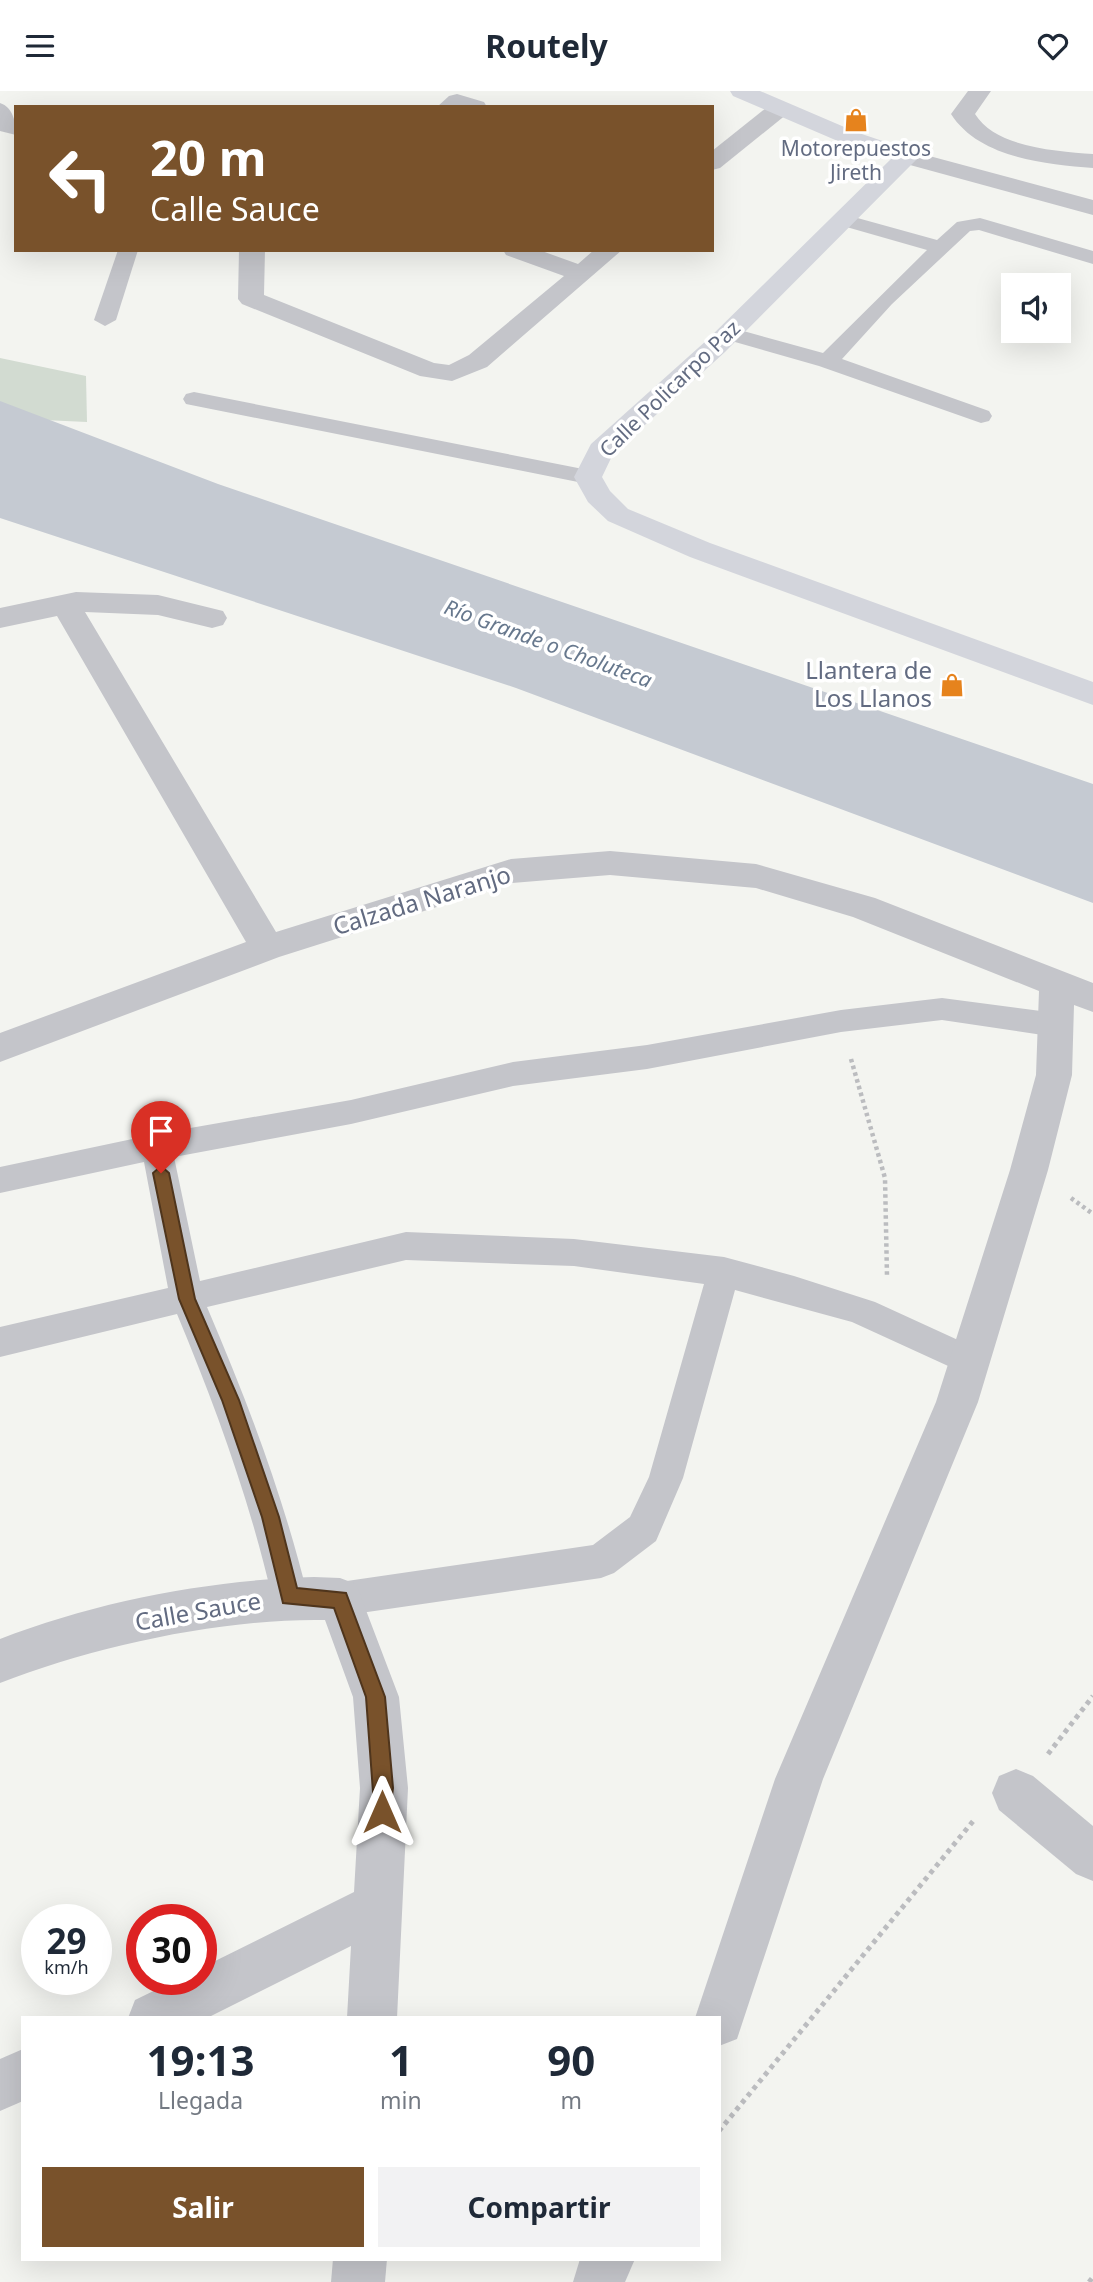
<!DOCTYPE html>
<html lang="es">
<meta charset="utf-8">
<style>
body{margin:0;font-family:"Noto Sans",sans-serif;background:#f2f2f3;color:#1f2937;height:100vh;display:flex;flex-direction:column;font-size:26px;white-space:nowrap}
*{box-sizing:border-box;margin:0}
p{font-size:23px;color:#747a83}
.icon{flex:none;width:38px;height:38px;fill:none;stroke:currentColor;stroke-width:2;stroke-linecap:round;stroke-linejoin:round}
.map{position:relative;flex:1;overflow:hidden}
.sheet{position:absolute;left:21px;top:1925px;width:700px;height:245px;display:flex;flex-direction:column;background:#fff;border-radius:0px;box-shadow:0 7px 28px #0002}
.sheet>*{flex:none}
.guide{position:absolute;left:14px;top:14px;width:700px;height:147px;border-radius:0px;box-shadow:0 7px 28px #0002;background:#79522b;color:#fff;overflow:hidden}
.controls{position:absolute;left:1001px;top:182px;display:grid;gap:14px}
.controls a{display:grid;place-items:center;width:70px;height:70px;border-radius:0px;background:#fff;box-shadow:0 7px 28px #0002;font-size:35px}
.speed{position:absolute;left:21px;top:1813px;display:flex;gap:14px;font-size:35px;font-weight:700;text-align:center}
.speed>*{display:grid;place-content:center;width:91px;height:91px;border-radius:50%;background:#fff;box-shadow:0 7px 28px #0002;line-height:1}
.speed small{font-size:18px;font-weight:400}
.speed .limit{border:10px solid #d22;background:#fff;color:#111}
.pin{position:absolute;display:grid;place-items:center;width:60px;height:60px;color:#fff;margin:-72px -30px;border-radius:50% 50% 50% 0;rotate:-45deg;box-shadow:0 0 7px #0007}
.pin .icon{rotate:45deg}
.me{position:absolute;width:77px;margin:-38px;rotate:0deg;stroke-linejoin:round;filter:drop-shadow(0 0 5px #0008)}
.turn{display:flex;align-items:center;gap:24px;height:147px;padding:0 21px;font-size:32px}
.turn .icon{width:91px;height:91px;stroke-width:2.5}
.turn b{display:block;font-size:49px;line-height:60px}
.eta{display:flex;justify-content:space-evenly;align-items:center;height:119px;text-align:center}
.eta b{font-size:42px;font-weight:700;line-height:49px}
.action{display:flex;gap:14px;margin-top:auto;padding:14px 21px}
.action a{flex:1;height:80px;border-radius:0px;background:#79522b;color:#fff;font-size:28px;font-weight:700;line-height:80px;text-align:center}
.action a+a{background:#f2f2f3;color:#1f2937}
header{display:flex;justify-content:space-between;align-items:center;height:91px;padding:0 21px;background:#fff;font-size:32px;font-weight:700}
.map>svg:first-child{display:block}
</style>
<header><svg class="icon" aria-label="menu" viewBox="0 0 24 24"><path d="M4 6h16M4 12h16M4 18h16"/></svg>Routely<svg class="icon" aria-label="heart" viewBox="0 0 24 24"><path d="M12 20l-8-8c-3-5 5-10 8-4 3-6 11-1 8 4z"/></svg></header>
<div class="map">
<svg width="1093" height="2191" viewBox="0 0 1093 2191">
<rect width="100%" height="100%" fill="#f3f4f0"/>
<!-- green -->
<path fill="#d2dbd1" d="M0 267 86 285 87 331 0 327Z"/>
<!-- water -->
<path fill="#c5cad2" d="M0 310 218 393 1093 693V812L516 597 0 427Z"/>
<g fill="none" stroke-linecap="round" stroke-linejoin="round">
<!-- path-far1 -->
<g stroke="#bbbcbf" stroke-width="4.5" stroke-dasharray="3.5 3.5" stroke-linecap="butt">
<path d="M851 968 885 1087 887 1185"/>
<path d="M1071 1107 1093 1123"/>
</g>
<!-- path -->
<g stroke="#bbbcbf" stroke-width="5" stroke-dasharray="4.5 4.5" stroke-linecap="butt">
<path d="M1048 1663 1093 1605"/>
<path d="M719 2040 974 1729"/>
<path d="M1089 2191 1093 2186"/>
</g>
<!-- lane -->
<g fill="#c4c5ca" fill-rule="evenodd">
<path d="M0 12C13 16 16 32 16 44L0 40Z"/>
<path d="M843 123 937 149 957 131 980 127 1093 160V173L979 139 970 140 892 213 842 268 989 320 992 325 989 330 981 332 819 275 721 247 718 242 729 236 823 262 927 159 836 133 833 129Z"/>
<path d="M118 159H138L116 229 105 235 94 229Z"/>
<path d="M194 301 588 379 596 381 600 386 596 391 588 393 186 313 183 308 186 303Z"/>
<path d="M942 907 1056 922 1066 926 1071 934 1066 942 1056 946 942 929 841 941 647 978 513 995 351 1033 174 1066 200 1190 406 1141 574 1148 724 1166 794 1185 875 1211 982 1260 987 1270 982 1280 970 1285 852 1231 735 1199 683 1387 656 1450 614 1482 601 1487 340 1525 327 1520 322 1508 327 1496 340 1491 593 1454 630 1426 649 1386 704 1193 574 1175 406 1169 207 1216C248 1312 283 1404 308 1506L303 1518 290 1523 277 1518 272 1506C249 1407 216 1317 177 1223L0 1266V1236L168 1197 144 1071 0 1102V1076L156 1043 351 1009 513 971 647 954 841 919Z"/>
</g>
<!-- street -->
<g fill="#c4c5ca" fill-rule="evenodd">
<path d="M968 0H991L975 23C996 57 1057 60 1093 63V77C1045 73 979 67 951 23Z"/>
<path d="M457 3 484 11 487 16H437L449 5Z"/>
<path d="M779 11 787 13 791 18 787 23 720 77 712 79V60L771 13Z"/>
<path d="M907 59 1093 109V124L899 71 895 66 899 61Z"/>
<path d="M239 159H265L264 204 434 272 449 274 469 264 564 185 506 164 503 159H539L578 173 594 159H622L487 276 452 290 420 285 242 213 238 208Z"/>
<path d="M76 501 158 504 223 520 227 527 223 534 212 537 158 524 85 521 276 841 511 768 610 760 756 773 875 807 1093 892V921L1074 914 1072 984 1048 1079 978 1311 823 1688 737 1948 719 1955V1927H695L775 1688 936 1311 1010 1079 1036 984 1039 900 853 826 756 797 610 784 512 792 279 866 0 971V942L246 851 57 525 0 537V517Z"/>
<path d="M314 1486 340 1487 356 1493 399 1606 408 1697 397 1927H347L351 1855 207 1927H128L135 1909 178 1888H201V1877L354 1801 360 1697 353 1606 325 1529C224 1527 94 1555 0 1592V1548C98 1510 209 1489 314 1486Z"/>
<path d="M1016 1678 1033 1685 1093 1735V1790L1076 1783 999 1719 992 1702 999 1685Z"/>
<path d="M23 1958V2010L0 2020V1968Z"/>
<path d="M333 2168H387L385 2191H331Z"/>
<path d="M580 2168H635L625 2191H573Z"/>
</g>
<!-- secondary -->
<path fill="#d3d5dc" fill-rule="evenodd" d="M730 0H760L856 41 915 61 919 66 725 261 613 363 602 386 610 400 628 418 710 452 1093 591V614L690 466 608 430 588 411 574 386 591 353 707 249 891 68 840 51 733 5Z"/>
</g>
<!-- route -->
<path fill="#79522b" stroke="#4f351c" stroke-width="2" d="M161 1075 169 1082 195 1208 239 1309 279 1426 297 1497 346 1502 385 1606 393 1697 389 1728 382 1730 375 1728 366 1606 334 1517 283 1512 262 1426 222 1309 179 1208 153 1082Z"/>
<!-- icons -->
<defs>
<g id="shop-bare" transform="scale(1.89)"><path d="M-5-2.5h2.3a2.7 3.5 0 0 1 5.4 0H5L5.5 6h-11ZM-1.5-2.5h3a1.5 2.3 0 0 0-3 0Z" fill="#e6831d" stroke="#fff" stroke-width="2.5" paint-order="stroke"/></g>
</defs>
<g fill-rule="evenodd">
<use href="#shop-bare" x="856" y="29"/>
<use href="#shop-bare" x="952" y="594"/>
</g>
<g text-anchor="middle" stroke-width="7" stroke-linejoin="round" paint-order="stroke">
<!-- far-poi labels -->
<g font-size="21" fill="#626b81" stroke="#fff">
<text x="856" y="65">Motorepuestos<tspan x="856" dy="24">Jireth</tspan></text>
</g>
<!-- far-street labels -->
<g font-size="21" fill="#626b81" stroke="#fff">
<text transform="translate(670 298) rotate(-44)" y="7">Calle Policarpo Paz</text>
</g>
<!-- far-water labels -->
<g font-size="21" font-style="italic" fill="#67788d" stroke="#fff">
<text transform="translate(548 553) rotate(20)" y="7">Río Grande o Choluteca</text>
</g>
<!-- poi labels -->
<g font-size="24" fill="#626b81" stroke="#fff" text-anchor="end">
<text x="932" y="588">Llantera de<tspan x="932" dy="28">Los Llanos</tspan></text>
</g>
<!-- street labels -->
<g font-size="24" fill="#626b81" stroke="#fff">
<text transform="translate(422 810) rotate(-17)" y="8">Calzada Naranjo</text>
<text transform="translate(198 1521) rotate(-10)" y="8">Calle Sauce</text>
</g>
</g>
</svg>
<div class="controls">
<a><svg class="icon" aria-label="sound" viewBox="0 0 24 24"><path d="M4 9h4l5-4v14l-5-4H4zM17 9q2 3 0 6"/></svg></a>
</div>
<div class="speed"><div>29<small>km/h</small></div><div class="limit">30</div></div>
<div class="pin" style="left:161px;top:1082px;background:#d93025"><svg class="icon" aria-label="arrive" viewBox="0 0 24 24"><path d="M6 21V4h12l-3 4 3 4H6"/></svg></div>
<svg class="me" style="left:382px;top:1721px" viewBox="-20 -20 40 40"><path d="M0-17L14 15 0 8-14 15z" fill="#79522b" stroke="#fff" stroke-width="4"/></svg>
<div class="guide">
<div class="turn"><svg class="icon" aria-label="left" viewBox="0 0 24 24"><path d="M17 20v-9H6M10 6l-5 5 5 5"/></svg><div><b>20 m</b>Calle Sauce</div></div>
</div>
<section class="sheet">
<div class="eta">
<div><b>19:13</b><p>Llegada</p></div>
<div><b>1</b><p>min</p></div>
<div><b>90</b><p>m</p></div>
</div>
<div class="action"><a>Salir</a><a>Compartir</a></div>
</section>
</div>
